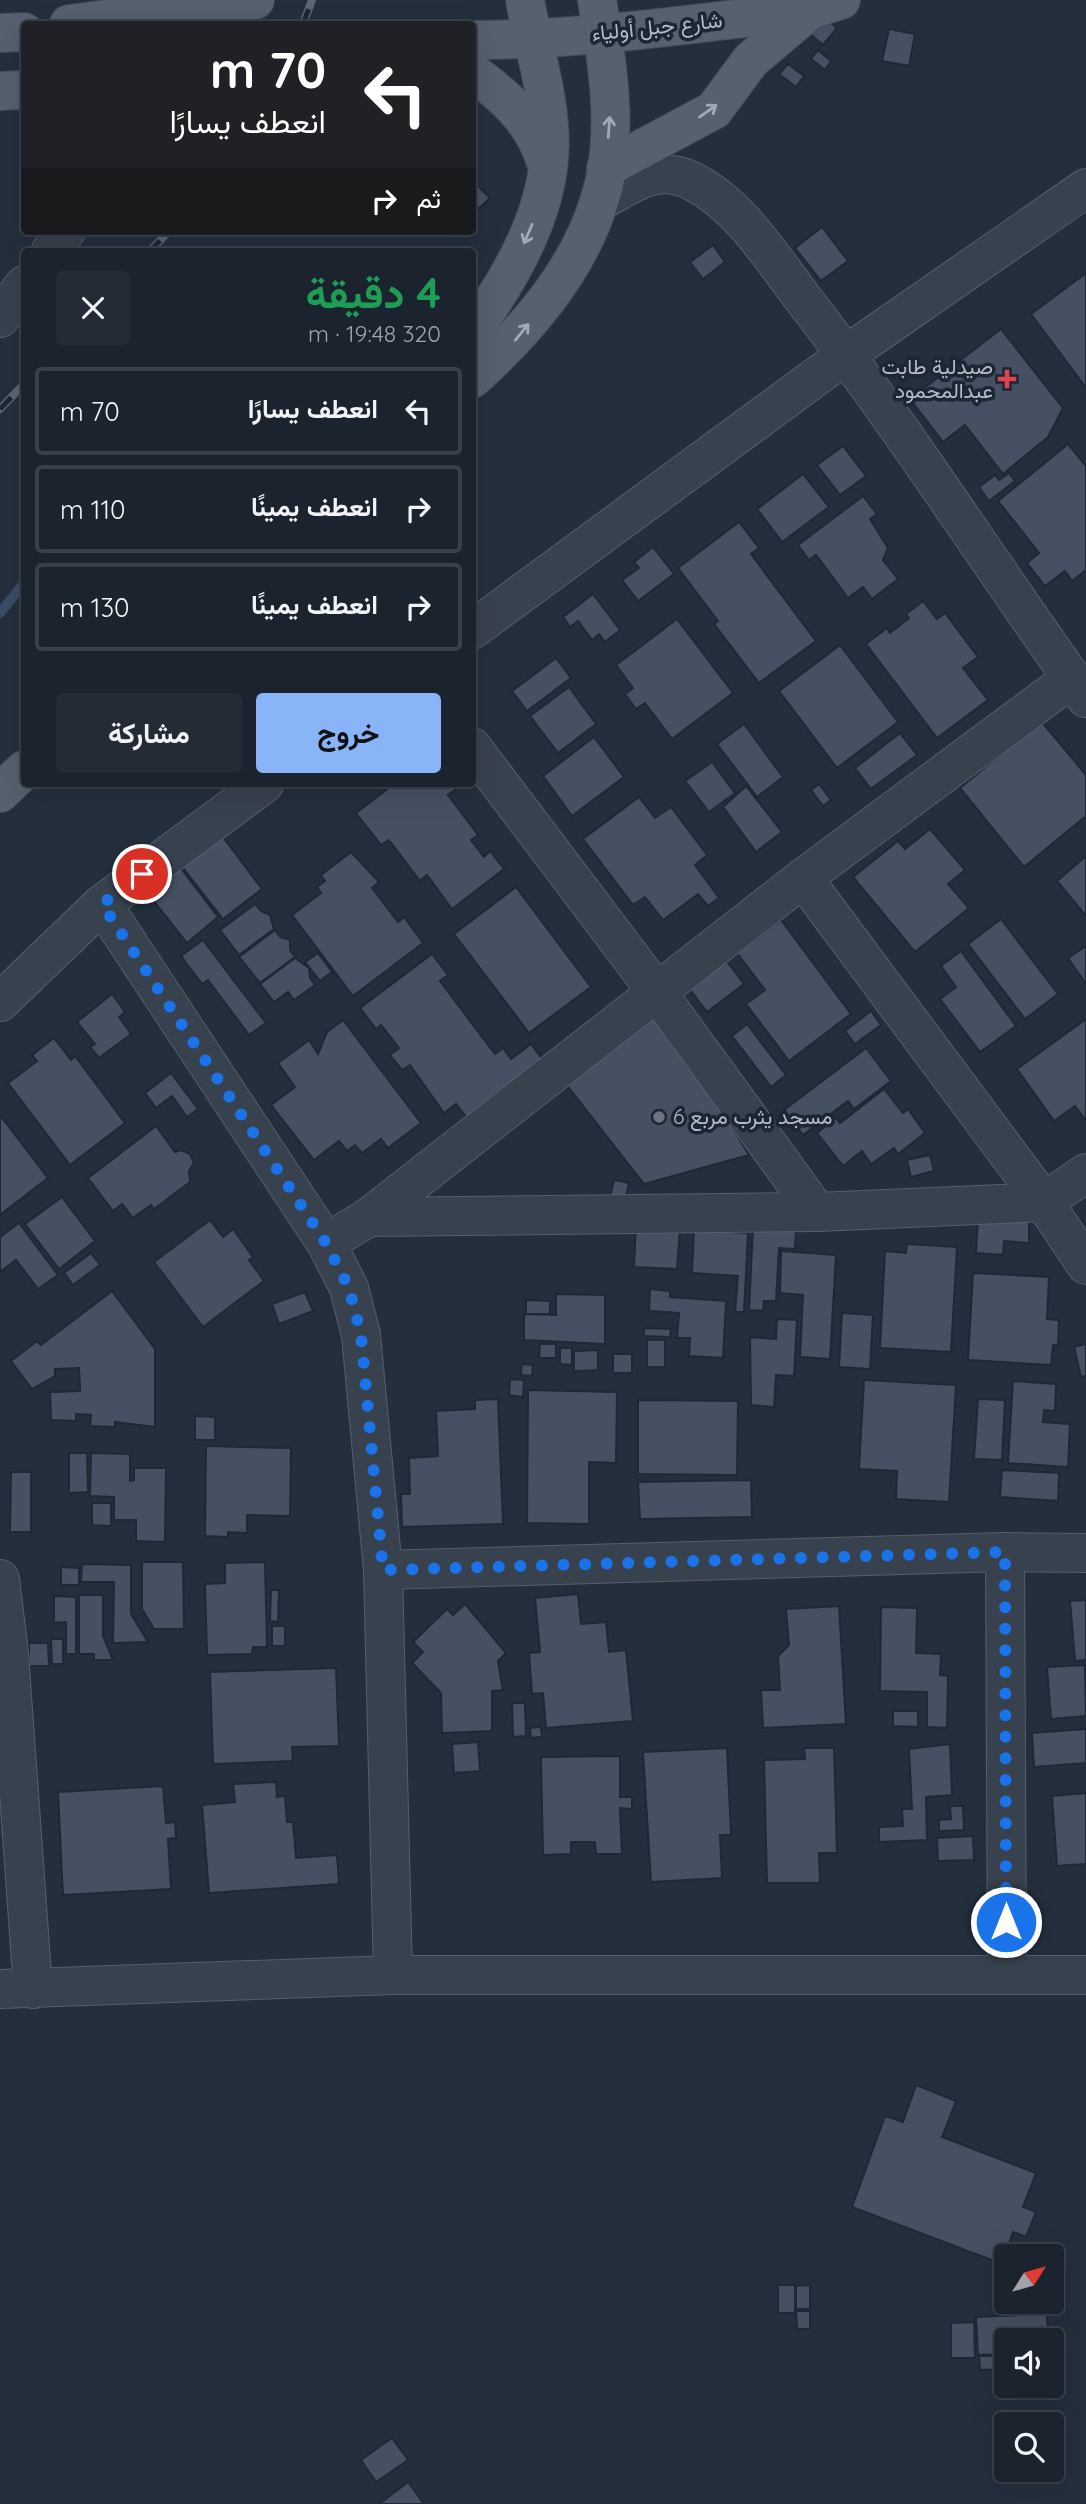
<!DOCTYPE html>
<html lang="ar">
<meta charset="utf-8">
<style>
body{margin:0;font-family:Quicksand,Vazirmatn,sans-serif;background:#242b36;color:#f1f3f6;direction:rtl;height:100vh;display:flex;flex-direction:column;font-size:26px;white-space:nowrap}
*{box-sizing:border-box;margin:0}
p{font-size:23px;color:#a0a4aa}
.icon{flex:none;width:38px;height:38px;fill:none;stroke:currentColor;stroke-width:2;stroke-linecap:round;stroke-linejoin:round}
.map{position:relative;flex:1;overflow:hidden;direction:ltr}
.side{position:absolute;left:21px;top:248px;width:455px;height:539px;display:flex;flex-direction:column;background:#1b232e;border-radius:7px;box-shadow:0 7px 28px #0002,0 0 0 2px #39404a;direction:rtl}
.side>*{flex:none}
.banner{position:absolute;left:21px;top:21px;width:455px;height:214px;border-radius:7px;box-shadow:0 7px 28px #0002,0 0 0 2px #39404a;direction:rtl;background:#202124;color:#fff;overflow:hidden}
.needle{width:46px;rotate:53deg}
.buttons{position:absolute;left:994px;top:2244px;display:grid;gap:14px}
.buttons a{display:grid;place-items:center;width:70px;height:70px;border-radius:7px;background:#1b232e;box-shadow:0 7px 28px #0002,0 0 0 2px #39404a;font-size:35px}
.pin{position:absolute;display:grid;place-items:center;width:60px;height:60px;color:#fff;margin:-30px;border:4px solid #fff;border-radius:50%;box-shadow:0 2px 7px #0007}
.me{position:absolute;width:77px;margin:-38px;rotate:0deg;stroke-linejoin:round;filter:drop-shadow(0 0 5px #0008)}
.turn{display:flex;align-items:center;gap:24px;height:147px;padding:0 35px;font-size:32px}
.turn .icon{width:91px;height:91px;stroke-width:2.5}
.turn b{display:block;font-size:49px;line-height:60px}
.then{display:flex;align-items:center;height:66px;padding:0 35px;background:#0003;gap:14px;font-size:26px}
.round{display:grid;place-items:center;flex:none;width:74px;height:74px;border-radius:7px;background:#242b36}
.head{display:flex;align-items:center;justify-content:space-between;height:119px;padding:0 35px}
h1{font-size:42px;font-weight:700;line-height:52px;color:#1e9e55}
.cta{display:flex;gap:14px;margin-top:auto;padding:14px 35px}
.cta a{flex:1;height:80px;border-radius:7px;background:#8ab4f8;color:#111;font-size:28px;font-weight:700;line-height:80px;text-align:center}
.cta a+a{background:#242b36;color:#f1f3f6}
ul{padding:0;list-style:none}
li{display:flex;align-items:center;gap:21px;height:88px;margin:0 14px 10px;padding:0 21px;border:4px solid #39404a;border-radius:7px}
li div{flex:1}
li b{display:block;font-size:26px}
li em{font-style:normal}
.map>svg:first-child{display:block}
</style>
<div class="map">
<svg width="1086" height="2504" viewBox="0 0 1086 2504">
<rect width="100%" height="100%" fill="#242f3e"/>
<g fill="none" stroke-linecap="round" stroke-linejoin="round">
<!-- stream -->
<path stroke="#394c67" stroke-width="10" d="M0 613 24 583"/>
</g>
<!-- building -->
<g fill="#455162" stroke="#1f2835" stroke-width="2">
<path d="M823 17 837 28 823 45 810 34Z"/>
<path d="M889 29 915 34 909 66 882 61Z"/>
<path d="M818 50 831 61 825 70 811 59Z"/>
<path d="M788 64 804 76 796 87 779 74Z"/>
<path d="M472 180 490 198 477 210 472 205Z"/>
<path d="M822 227 848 261 821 281 795 248Z"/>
<path d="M713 245 725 262 703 279 690 262Z"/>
<path d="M1086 273V388L1031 314Z"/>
<path d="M1001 329 1063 408 1048 437 1003 474 965 425 943 442 910 399Z"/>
<path d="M1068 444 1086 466V570L1072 581 1065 571 1045 586 1027 563 1039 553 998 501Z"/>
<path d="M843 446 866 476 840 495 817 465Z"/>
<path d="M1009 473 1015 481 989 501 979 487 995 475 999 480Z"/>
<path d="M803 474 829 507 782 542 757 509Z"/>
<path d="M863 496 877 514 870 519 888 548 883 560 898 579 872 599 863 587 848 598 816 555 809 560 798 545Z"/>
<path d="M739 522 759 548 751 554 816 641 759 683 714 624 718 621 678 568Z"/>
<path d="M653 547 674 574 638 601 622 580 639 568 634 562Z"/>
<path d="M593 594 620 630 605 642 599 634 592 640 578 621 570 627 563 617Z"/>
<path d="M923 601 937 619 945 613 978 657 963 668 988 700 937 738 866 644 887 628 890 633 909 618 906 614Z"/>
<path d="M677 619 733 693 672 739 645 703 636 709 625 694 633 688 616 665Z"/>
<path d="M840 645 898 722 837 768 779 691Z"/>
<path d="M556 658 571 678 527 711 512 691Z"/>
<path d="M569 687 596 724 558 753 530 716Z"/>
<path d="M1041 721 1086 775V816L1024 867 960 788Z"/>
<path d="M744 724 783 777 757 797 717 744Z"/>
<path d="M900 733 917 755 871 789 855 768Z"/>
<path d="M594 737 624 777 572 816 543 776Z"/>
<path d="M712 762 735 793 709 812 685 781Z"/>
<path d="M394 784H463L448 795 478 835 471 840 484 857 490 851 504 869 452 909 427 875 420 881 389 840 381 845 356 813Z"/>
<path d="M819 784 831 800 823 806 811 790Z"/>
<path d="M746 786 782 832 756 852 723 807Z"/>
<path d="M639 797 655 818 671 807 707 855 695 865 719 898 708 906 698 894 663 920 645 897 633 905 583 839Z"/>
<path d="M930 829 965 870 948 884 969 908 915 952 853 877 898 841 905 849Z"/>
<path d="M220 833 262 889 223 919 180 864Z"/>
<path d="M351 852 379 882 372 888 398 922 404 917 423 943 353 996 292 915 321 893 317 887 325 881 321 875Z"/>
<path d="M1086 856V916L1057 881Z"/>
<path d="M179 866 218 917 187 943 146 891Z"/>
<path d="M516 887 591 987 529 1033 454 934Z"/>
<path d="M255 904 261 911 270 915 274 929 239 955 220 930Z"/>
<path d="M1001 919 1058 994 1025 1019 968 944Z"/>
<path d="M781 920 851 1014 789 1061 746 1004 765 990 737 953Z"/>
<path d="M275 930 280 937 290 940V950L295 957 260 983 239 957Z"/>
<path d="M203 940 266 1023 249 1035 208 980 202 984 181 956Z"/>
<path d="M1086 946V984L1068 958Z"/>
<path d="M961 951 1016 1026 980 1052 940 999 956 987 941 966Z"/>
<path d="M318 953 332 972 320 981 305 962Z"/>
<path d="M432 954 448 975 440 981 495 1054 503 1048 511 1059 531 1044 543 1060 467 1118 456 1104 444 1113 410 1065 402 1070 390 1055 399 1048 381 1025 376 1029 360 1008Z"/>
<path d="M295 958 309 968 310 978 315 985 294 1000 288 992 274 1002 260 984Z"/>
<path d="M725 959 744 984 707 1012 688 987Z"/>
<path d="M112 994 125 1012 119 1017 131 1034 99 1058 90 1047 95 1044 77 1022Z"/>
<path d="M871 1011 881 1025 855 1044 845 1031Z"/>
<path d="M662 1012 749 1155 644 1184 562 1079Z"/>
<path d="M1086 1019V1121L1075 1106 1054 1121 1017 1069Z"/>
<path d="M343 1020 421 1123 388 1148 381 1139 362 1153 355 1145 347 1151 339 1141 314 1160 271 1105 295 1087 278 1063 309 1040 318 1054 327 1032Z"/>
<path d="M747 1024 786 1075 771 1087 732 1036Z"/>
<path d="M54 1038 71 1060 75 1056 125 1123 70 1165 8 1083 37 1061 32 1055Z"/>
<path d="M866 1048 891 1081 854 1109 848 1101 803 1135 784 1110Z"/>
<path d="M171 1073 198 1109 187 1117 172 1096 156 1108 145 1093Z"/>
<path d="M884 1089 903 1113 908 1109 925 1133 898 1154 894 1148 871 1164 862 1151 843 1166 817 1133 836 1118 840 1123Z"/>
<path d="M0 1115 48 1178 0 1215Z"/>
<path d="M156 1126 175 1152 181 1150 190 1154 194 1163 189 1171 190 1182 154 1209 151 1205 133 1218 122 1204 113 1211 88 1178Z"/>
<path d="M930 1155 934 1171 911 1177 907 1160Z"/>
<path d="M614 1180 629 1183 622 1212 607 1209Z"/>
<path d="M62 1197 95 1241 59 1269 25 1224Z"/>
<path d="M978 1218 1029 1221V1243L1004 1241 1003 1255 976 1253Z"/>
<path d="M210 1220 223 1237 233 1229 253 1257 249 1260 264 1281 203 1327 154 1262Z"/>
<path d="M19 1223 58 1275 38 1289 16 1260 0 1272V1237Z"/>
<path d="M636 1225 680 1228 677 1269 634 1267Z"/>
<path d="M753 1227 796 1230 795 1249 779 1248 776 1301H764L763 1311 749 1310Z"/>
<path d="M694 1230 748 1233 744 1312H735L738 1276 692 1273Z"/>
<path d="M907 1244 957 1247 951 1352 880 1348 885 1251 906 1253Z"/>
<path d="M781 1251 836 1255 830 1359 800 1357 803 1295 780 1293Z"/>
<path d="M91 1253 100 1265 73 1285 64 1273Z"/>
<path d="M973 1273 1049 1277 1047 1319 1059 1320 1058 1345H1053L1051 1365 968 1360Z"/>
<path d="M650 1289 670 1291V1297L726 1301 723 1358 689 1356 690 1338H677L679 1313 649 1311Z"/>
<path d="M112 1291 155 1349V1427L115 1422V1427L90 1426 91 1415 76 1414V1421L51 1420 50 1392 80 1391 79 1368 55 1369V1376L32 1389 11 1361 37 1341 41 1345Z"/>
<path d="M305 1292 313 1311 279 1324 272 1304Z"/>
<path d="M556 1294 605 1295V1344L524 1340V1314L556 1315Z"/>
<path d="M526 1300 550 1301V1314H526Z"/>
<path d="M842 1313 873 1315 870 1369 839 1367Z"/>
<path d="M777 1319 797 1320 794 1376 776 1375 774 1407 751 1405 750 1337 776 1339Z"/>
<path d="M644 1328 671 1329 670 1337 644 1336Z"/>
<rect x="647" y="1340" width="18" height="27"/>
<path d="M540 1344H556V1358H539Z"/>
<path d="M1086 1344V1376L1081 1377 1074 1347Z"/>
<path d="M560 1348H572V1365L560 1364Z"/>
<path d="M598 1350V1370L574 1371V1351Z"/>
<rect x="613" y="1354" width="19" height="19"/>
<path d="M522 1364 533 1365 532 1376 521 1375Z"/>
<path d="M510 1379 524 1380 523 1397 509 1395Z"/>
<path d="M864 1380 956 1385 949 1502 896 1499 897 1471 859 1469Z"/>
<path d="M1013 1381 1056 1384 1055 1411 1044 1410 1043 1422 1070 1424 1068 1467 1008 1463Z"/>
<path d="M528 1390 617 1392 616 1463 589 1462V1524L527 1523Z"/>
<path d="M498 1399 503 1524 402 1527 401 1494H410L409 1458 438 1456 436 1411 475 1409V1400Z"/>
<path d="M978 1399 1005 1400 1002 1460 974 1459Z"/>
<path d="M638 1400 738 1401 737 1475 638 1474Z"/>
<path d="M195 1416 215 1417V1440H195Z"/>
<path d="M206 1446 291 1448 290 1516 247 1515V1533L228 1532V1537L205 1536Z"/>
<path d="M69 1453H87L88 1492 69 1493Z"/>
<path d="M91 1453 130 1454V1481L134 1480V1468H166L165 1542 136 1541V1520H114V1497L90 1496Z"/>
<path d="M1002 1470 1059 1473 1058 1501 1000 1497Z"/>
<path d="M11 1472H31V1532H10Z"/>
<path d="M751 1480 752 1517 640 1519 638 1482Z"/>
<path d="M92 1503H111V1526L92 1525Z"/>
<path d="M142 1562H183L184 1629H154L142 1609Z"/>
<path d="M265 1562 267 1647H253L252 1654 207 1655 205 1584 225 1583V1563Z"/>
<path d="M82 1564 131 1565V1614L148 1642 113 1643 114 1582H81Z"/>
<path d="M61 1567 79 1568V1585H61Z"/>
<path d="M271 1590H279L278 1622 270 1621Z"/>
<path d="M578 1594 581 1624 606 1622 609 1652 626 1650 633 1721 546 1728 543 1693 532 1694 529 1653 540 1652 535 1598Z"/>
<path d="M79 1595H103V1636L113 1660H94V1654H79Z"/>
<path d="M54 1596 76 1597V1654H66V1622L54 1623Z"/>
<path d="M1086 1600V1660L1075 1661 1070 1601Z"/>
<path d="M465 1604 506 1653 498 1661 503 1690 492 1691V1731L442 1733 441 1693 412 1663 423 1652 413 1642 447 1609 453 1615Z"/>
<path d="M839 1606 846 1724 763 1728 761 1690H780L778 1656 789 1645 786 1609Z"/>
<path d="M881 1607 917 1608 916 1653 941 1654 940 1675 948 1676 947 1728 927 1727V1692L880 1691Z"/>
<rect x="272" y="1626" width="13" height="20"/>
<path d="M51 1639H63V1664H52Z"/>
<path d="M29 1643H48L49 1666H29Z"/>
<path d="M1085 1665 1086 1716 1051 1719 1047 1667Z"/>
<path d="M336 1668 339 1746 292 1747 293 1761 213 1764 210 1672Z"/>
<path d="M512 1703H525L526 1736 513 1737Z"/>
<path d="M893 1711H918V1727L893 1726Z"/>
<path d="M541 1727 542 1737 531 1738 530 1728Z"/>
<path d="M1086 1729V1763L1034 1767 1032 1733Z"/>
<path d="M478 1742 480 1771 454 1773 452 1744Z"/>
<path d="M950 1744 952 1795 926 1797 927 1840 879 1842V1827L903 1826 902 1809H912L909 1749Z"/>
<path d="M727 1748 731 1835H720L722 1878 651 1882 643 1752Z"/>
<path d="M804 1748H834L837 1853H819L820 1883H767L764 1760 805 1759Z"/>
<path d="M620 1756V1797H632V1809L620 1808 622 1854H596L595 1842H571V1854L543 1855 541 1757Z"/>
<path d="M276 1782 277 1797 285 1796 287 1822H293L296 1858 337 1855 339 1884 209 1893 202 1805 235 1802 233 1784Z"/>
<path d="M163 1786 166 1823 175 1822 176 1838 168 1839 171 1889 63 1895 58 1792Z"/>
<path d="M1086 1793V1864L1057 1866 1052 1796Z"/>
<path d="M950 1806H963L964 1830 939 1831V1820L951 1819Z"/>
<path d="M973 1836 974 1860 938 1861 937 1838Z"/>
<path d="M916 2085 956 2101 942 2137 1036 2173 1023 2207 1036 2212 1026 2237 1013 2232 1002 2264 852 2207 885 2116 903 2122Z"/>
<rect x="1056" y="2273" width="10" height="41"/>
<rect x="1052" y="2274" width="2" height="26"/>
<rect x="778" y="2285" width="17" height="28"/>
<path d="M810 2285V2309H796V2286Z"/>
<path d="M796 2311H810V2329H797Z"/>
<path d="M1047 2314 1048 2340H1006V2354L978 2355 976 2317Z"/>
<path d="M974 2322 975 2358H951V2323Z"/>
<path d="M979 2356H1006V2380H1002L1001 2369 980 2370Z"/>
<path d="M392 2438 408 2460 376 2482 361 2460Z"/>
<path d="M408 2482 424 2504H379Z"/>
</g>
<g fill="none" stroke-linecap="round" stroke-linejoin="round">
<!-- minor casing -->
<g stroke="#565f6c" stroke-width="40">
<g id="minor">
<path d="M599 202C631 185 655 163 692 181 740 205 772 258 804 300 904 428 991 566 1086 698"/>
<path d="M50 252 66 231"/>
<path d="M0 318 24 285"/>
<path d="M472 630 847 354 1086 188"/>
<path d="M472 747 657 992 817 1212"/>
<path d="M803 878 1044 1202 1086 1265"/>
<path d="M102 904 326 1243 349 1288 361 1335 383 1570 393 1975"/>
<path d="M0 1002 102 904 264 784"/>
<path d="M369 1217 817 1212 1044 1202 1086 1173"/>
<path d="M326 1243 369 1217 803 878 1072 678"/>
<path d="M1005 1552 1007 1975"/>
<path d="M383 1570 1005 1552 1086 1553"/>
<path d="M0 1579 9 1654 33 1989"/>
<path d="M0 1989 393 1975H1086"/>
</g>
</g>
<!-- major casing -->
<g stroke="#414a57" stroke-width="40">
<g id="major">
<path d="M69 24 255 0"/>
<path d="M0 33 24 32"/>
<path d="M472 40C586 40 698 23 810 10L841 0"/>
<path d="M472 72C505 96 533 121 545 160"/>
<path d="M0 91 24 90"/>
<path d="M606 168 714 110 751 60 810 10"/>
<path d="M472 332C514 273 556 201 549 126 546 83 532 42 525 0"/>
<path d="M472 379C526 331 577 272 599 202 620 138 608 65 597 0"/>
<path d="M0 793 24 770"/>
</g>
</g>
<!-- minor -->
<use href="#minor" stroke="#38414e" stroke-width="38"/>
<!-- major -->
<use href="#major" stroke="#56606e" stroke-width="38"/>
<!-- rail casing -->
<g stroke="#5a6575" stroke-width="8">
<g id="rail">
<path d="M303 24 312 0"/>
<path d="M149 252 169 231"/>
<path d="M0 409 24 384"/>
</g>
</g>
<!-- rail -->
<use href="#rail" stroke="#1d2633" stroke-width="5" stroke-dasharray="16" stroke-linecap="butt"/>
</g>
<!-- one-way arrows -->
<defs><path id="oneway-shaft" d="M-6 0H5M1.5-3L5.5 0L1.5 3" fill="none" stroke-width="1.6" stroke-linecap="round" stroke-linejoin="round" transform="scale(1.75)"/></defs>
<g stroke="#a1aab7">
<use href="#oneway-shaft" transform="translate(708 111) rotate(-35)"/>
<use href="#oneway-shaft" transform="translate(609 127) rotate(-86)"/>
<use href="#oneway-shaft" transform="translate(528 234) rotate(113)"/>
<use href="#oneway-shaft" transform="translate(522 332) rotate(-51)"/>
</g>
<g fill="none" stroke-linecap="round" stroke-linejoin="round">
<!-- route -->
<path stroke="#1a73e8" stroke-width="12" stroke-dasharray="0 21.6" d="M142 874 102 904 326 1243 349 1288 361 1335 383 1570 1005 1552 1006 1922"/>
</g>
<!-- markers -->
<path fill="#e0444e" stroke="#1d2633" stroke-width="2.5" d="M1003.5 368.5h7v7h7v7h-7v7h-7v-7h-7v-7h7z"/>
<circle fill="#6b7280" stroke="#1d2633" stroke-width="2.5" cx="659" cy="1117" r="7"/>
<g text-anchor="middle" stroke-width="7" stroke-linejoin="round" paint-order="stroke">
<!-- street labels -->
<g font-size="21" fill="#b4bcc9" stroke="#1d2633">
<text transform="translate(657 27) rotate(-6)" y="7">شارع جبل أولياء</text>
</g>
<!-- poi labels -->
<g font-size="21" fill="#b4bcc9" stroke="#1d2633" text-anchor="end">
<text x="993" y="374">صيدلية طابت<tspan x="993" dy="24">عبدالمحمود</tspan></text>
<text x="673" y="1124" text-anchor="start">مسجد يثرب مربع 6</text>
</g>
</g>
</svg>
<div class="buttons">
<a><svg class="needle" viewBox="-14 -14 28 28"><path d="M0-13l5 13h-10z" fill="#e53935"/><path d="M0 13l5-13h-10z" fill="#a0a4aa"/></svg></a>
<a><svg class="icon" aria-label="sound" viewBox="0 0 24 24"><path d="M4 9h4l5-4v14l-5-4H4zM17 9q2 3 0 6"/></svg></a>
<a><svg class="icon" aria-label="search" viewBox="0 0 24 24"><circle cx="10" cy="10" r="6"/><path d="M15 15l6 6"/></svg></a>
</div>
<div class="pin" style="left:142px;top:874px;background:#d93025"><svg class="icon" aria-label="arrive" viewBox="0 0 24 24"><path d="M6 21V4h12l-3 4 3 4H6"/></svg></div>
<svg class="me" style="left:1006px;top:1922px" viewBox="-20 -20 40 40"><circle r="17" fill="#1a73e8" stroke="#fff" stroke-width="3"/><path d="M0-11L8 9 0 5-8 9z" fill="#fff"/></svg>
<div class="banner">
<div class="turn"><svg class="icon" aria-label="left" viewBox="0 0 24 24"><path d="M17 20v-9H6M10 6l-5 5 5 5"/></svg><div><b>70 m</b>انعطف يسارًا</div></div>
<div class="then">ثم<svg class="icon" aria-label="right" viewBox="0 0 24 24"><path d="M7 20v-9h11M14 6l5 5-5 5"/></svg></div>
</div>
<section class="side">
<div class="head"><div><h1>4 دقيقة</h1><p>320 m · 19:48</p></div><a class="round"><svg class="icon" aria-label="close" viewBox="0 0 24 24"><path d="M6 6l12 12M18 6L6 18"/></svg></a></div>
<ul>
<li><svg class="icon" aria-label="left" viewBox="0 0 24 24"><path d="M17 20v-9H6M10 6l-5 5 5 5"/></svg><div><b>انعطف يسارًا</b></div><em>70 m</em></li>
<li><svg class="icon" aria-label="right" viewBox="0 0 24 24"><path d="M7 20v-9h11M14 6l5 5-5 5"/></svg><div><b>انعطف يمينًا</b></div><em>110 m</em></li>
<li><svg class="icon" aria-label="right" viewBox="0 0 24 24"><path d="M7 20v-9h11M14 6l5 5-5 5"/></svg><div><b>انعطف يمينًا</b></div><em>130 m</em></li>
</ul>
<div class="cta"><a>خروج</a><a>مشاركة</a></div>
</section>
</div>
